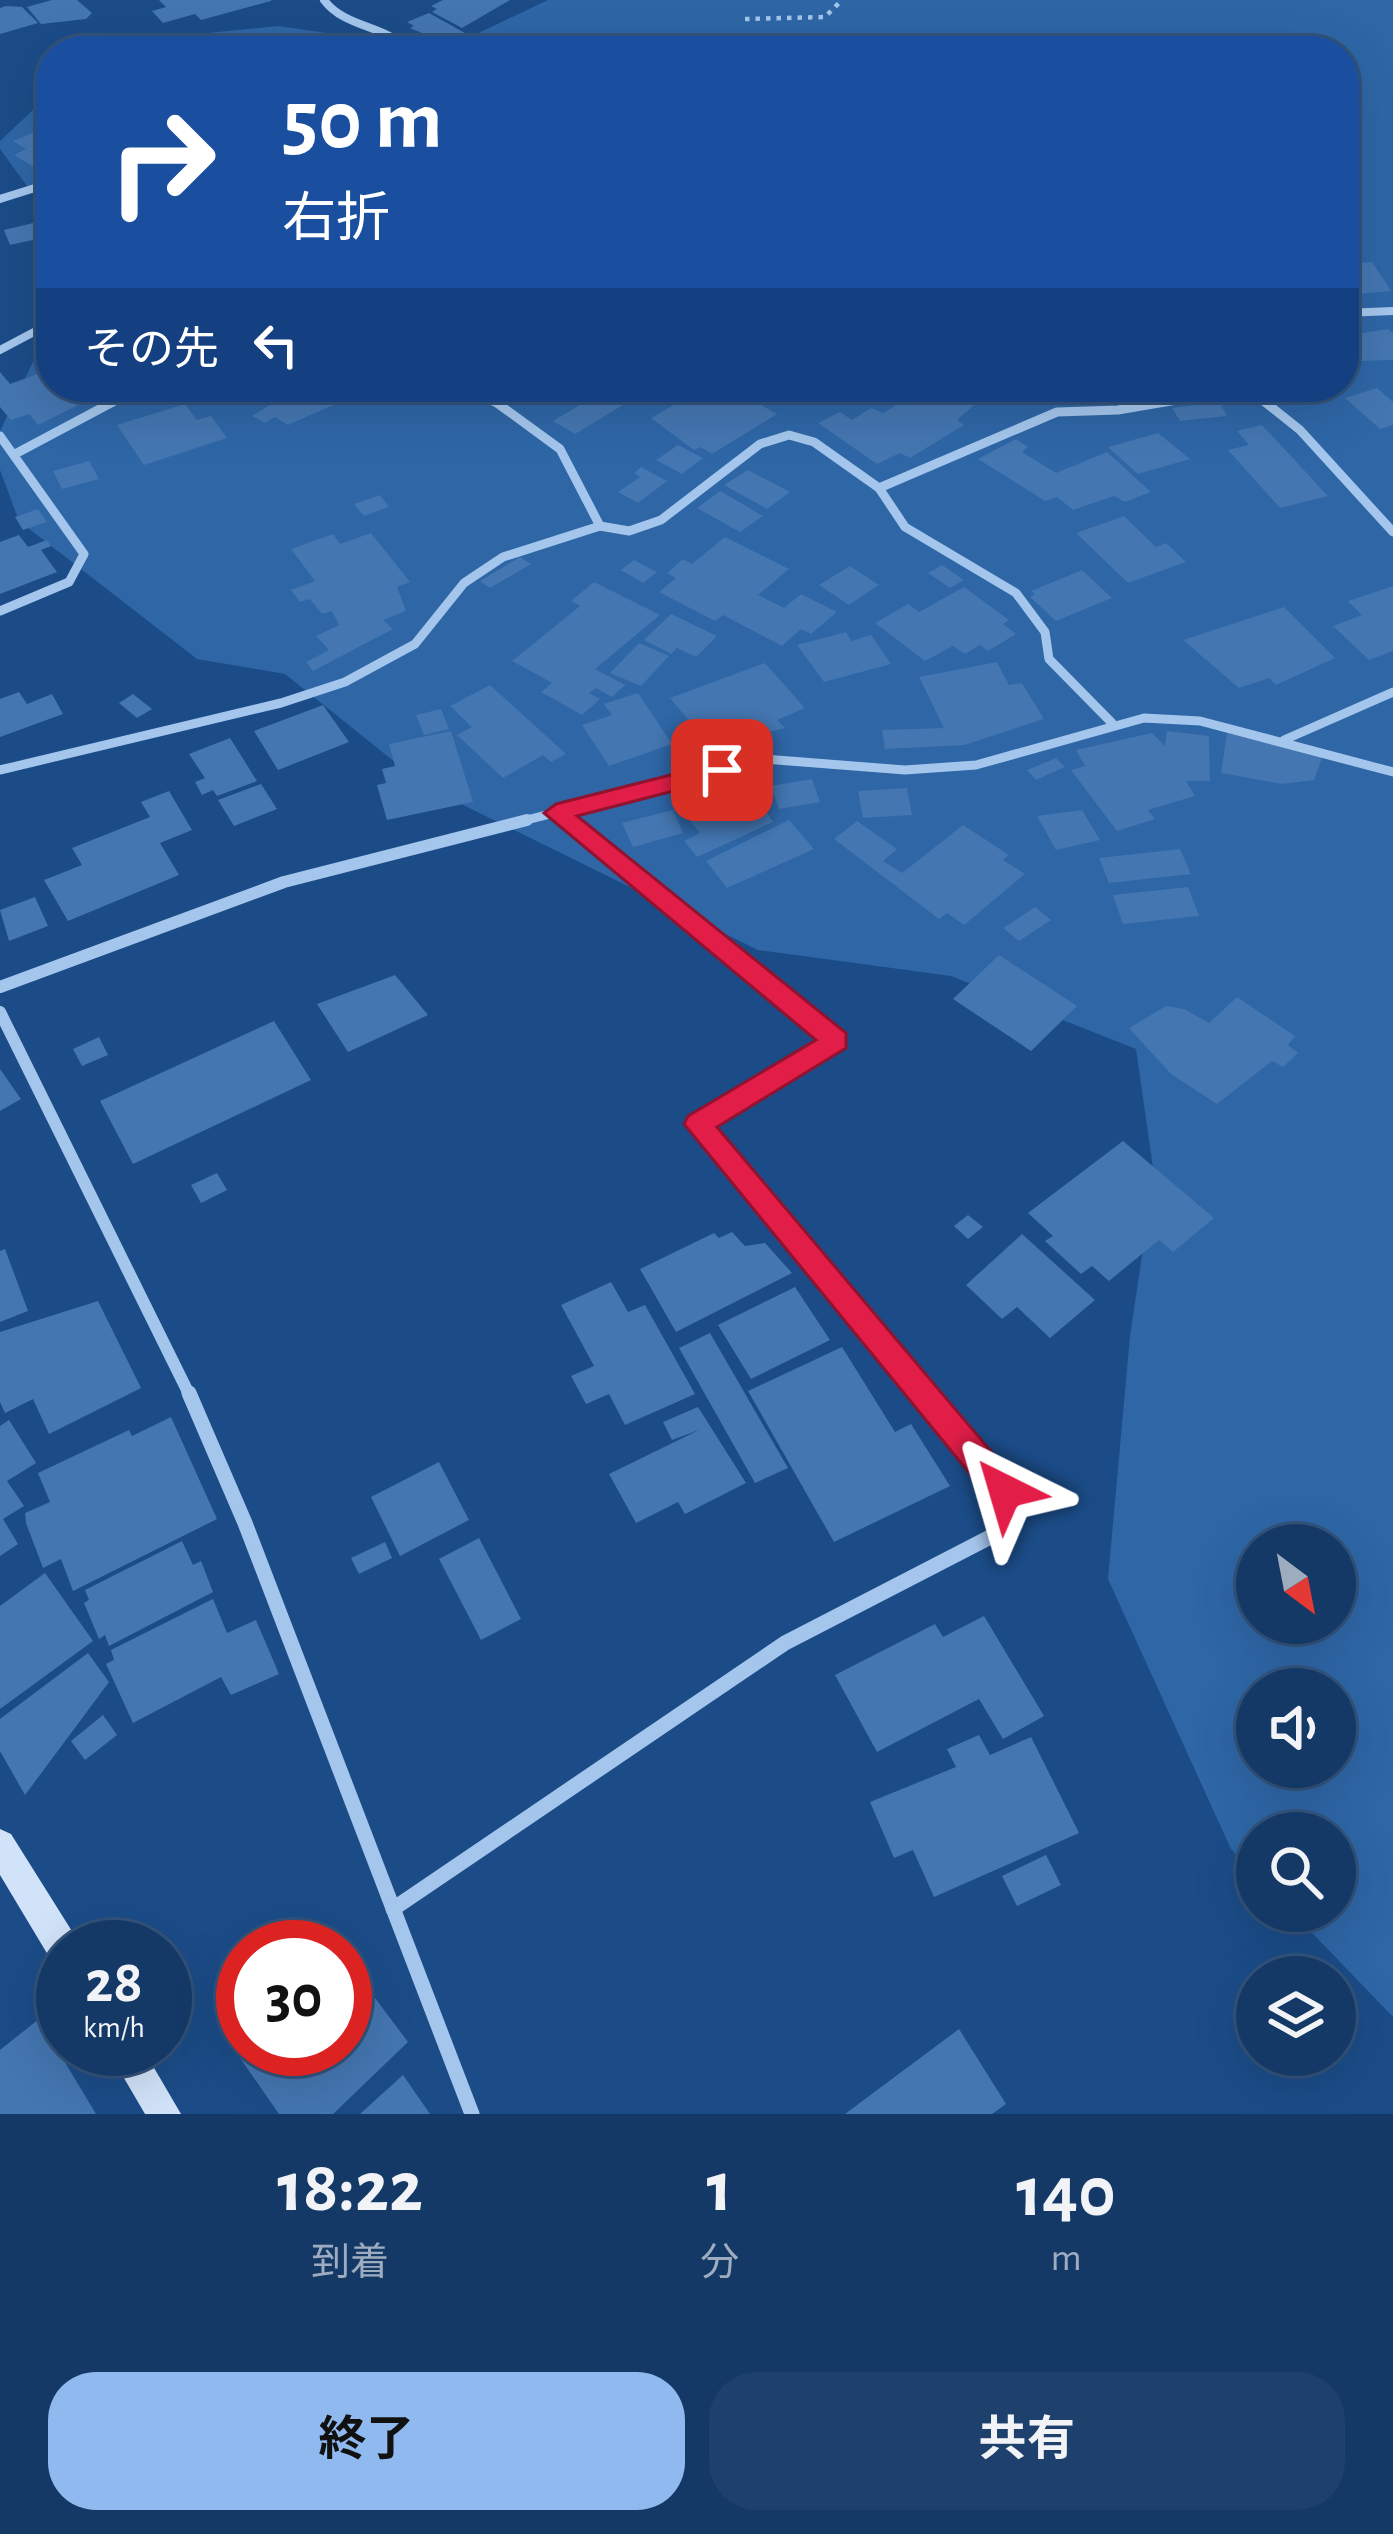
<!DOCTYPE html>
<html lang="ja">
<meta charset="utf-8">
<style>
body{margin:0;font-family:"Alegreya Sans","Noto Sans JP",sans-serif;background:#1d406c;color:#f1f3f6;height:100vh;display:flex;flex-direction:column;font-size:45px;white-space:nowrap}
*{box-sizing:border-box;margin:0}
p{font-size:39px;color:#9dacbf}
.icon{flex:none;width:66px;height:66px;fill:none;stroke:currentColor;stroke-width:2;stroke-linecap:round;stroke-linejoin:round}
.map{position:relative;height:2114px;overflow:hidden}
.panel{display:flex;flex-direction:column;background:#143966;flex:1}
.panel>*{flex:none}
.top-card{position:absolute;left:36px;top:36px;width:1323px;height:366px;border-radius:48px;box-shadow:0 12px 48px #0002,0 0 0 3px #33537a;background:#1a4fa0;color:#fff;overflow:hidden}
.needle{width:78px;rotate:148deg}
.tools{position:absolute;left:1236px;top:1524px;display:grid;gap:24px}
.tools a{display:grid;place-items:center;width:120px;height:120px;border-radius:50%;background:#143966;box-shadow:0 12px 48px #0002,0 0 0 3px #33537a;font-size:60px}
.speed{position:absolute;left:36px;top:1920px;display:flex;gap:24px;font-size:60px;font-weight:700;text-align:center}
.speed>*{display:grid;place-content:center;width:156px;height:156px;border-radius:50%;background:#143966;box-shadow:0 12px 48px #0002,0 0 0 3px #33537a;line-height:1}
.speed small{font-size:30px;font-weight:400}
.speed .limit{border:18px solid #d22;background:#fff;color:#111}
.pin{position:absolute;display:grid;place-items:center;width:102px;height:102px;color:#fff;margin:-51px;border-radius:24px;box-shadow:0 6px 18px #0006}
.me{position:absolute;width:132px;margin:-66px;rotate:320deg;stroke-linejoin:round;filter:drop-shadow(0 0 9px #0008)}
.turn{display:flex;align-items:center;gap:42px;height:252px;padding:0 48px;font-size:54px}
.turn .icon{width:156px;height:156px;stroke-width:2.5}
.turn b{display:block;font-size:84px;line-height:102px}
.then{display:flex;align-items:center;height:114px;padding:0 48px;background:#0003;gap:24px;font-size:45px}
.eta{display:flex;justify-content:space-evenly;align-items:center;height:204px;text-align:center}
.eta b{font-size:72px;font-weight:700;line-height:84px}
.button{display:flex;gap:24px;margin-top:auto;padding:24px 48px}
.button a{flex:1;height:138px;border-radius:48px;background:#90b9f0;color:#111;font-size:48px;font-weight:700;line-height:138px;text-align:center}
.button a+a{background:#1d406c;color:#f1f3f6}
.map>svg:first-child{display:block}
</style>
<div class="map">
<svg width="1393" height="2114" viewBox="0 0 1393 2114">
<rect width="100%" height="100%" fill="#1b4c88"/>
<!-- green -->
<g fill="#2e66a6" fill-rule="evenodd">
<path d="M548 0H1393V2017L1291 1911H1335V1833H1257V1876L1231 1849 1108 1579 1130 1336 1154 1175 1136 1049 951 976 758 950 457 802 396 763 285 674 197 659 19 521 0 470V431L51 324V387H1344V51H125L177 36 278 26 376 40 466 39ZM1257 1545H1335V1623H1257ZM1257 1689H1335V1767H1257Z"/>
<path d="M51 93V219L0 149V141Z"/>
</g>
<!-- building -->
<g fill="#4476b1">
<path d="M52 0H77L92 13 86 19 41 24 27 7Z"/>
<path d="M159 0H271V1L201 20 195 14 163 23 152 11 166 7Z"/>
<path d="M443 0H510L462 28 432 12 437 9 431 6Z"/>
<path d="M6 6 22 7 38 23 0 34V8Z"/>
<path d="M429 13 465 33 443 42 410 28 414 26 407 22Z"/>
<path d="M51 125V163L37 169 14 155 26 149 13 141Z"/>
<path d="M50 219 51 236 10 245 4 230Z"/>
<path d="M1372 262 1391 291 1344 295V264Z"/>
<path d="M1388 329 1393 333V360L1358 361 1344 351V336Z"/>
<path d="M51 369V387L112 388 38 425 29 414 11 420 0 407V372L10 384Z"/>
<path d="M163 387H189L195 392 166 404 151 405 141 396Z"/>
<path d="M267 387H348L341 391 351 397 288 425 275 417 265 423 252 416 284 396Z"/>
<path d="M927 387 989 392 957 420 964 425 910 458 900 453 877 464 818 423 840 412 852 420 871 408 883 413Z"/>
<path d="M703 388 721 398 735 390 777 414 712 454 700 447 694 450 651 418Z"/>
<path d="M1377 388 1393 402V425L1380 429 1345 398Z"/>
<path d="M606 389 628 402 575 434 553 421Z"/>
<path d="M1219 402 1227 416 1180 421 1172 408Z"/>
<path d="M185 404 197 420 211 416 227 438 144 465 117 425Z"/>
<path d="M1262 425 1328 496 1280 508 1228 450 1249 445 1237 431Z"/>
<path d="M1158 433 1190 459 1138 474 1108 447Z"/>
<path d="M1016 439 1028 447 1022 452 1056 473 1107 452 1151 492 1125 502 1114 496 1073 510 1057 497 1045 501 978 459Z"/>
<path d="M678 445 703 458 682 474 656 460Z"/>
<path d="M89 461 99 479 62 489 53 471Z"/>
<path d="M641 467 667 481 638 503 618 492 640 477 634 473Z"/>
<path d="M748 470 790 492 767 509 724 485Z"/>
<path d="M720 491 763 516 740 532 697 508Z"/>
<path d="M380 495 389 507 364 516 354 504Z"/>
<path d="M38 509 47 522 23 530 15 517Z"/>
<path d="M1124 516 1156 547 1166 543 1186 562 1128 583 1076 533Z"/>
<path d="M371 533 410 582 397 587 406 611 383 620 393 629 313 671 306 662 329 650 316 636 339 625 332 611 322 614 310 599 300 602 291 590 315 581 291 549 333 534 340 544Z"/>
<path d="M19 535 28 547 47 540 51 546 41 550 57 572 0 594V542Z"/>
<path d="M725 537 789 569 758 595 784 608 801 594 837 612 811 634 801 629 782 646 723 615 715 621 659 592 676 578 667 573 683 559 692 564Z"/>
<path d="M520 557 531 564 490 588 480 581Z"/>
<path d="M634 560 657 572 643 583 621 570Z"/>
<path d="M942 565 964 580 950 588 928 573Z"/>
<path d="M850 566 879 585 849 605 819 585Z"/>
<path d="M1082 570 1112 598 1056 621 1030 597 1035 594 1031 591Z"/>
<path d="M594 582 660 615 595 669 625 685 612 697 596 688 589 693 600 699 582 715 541 692 552 683 512 661 580 606 571 601Z"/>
<path d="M1393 586V651L1369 660 1333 626 1362 615 1348 601Z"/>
<path d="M964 587 1009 620 1003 624 1016 634 988 651 980 645 965 654 953 646 925 661 875 623 908 604 919 612Z"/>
<path d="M1284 607 1335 658 1276 685 1269 678 1239 688 1183 640Z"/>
<path d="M671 614 717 636 696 657 677 648 671 654 644 640Z"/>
<path d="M846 632 851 641 871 635 891 664 824 682 797 645Z"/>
<path d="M639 643 669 656 641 686 610 673Z"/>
<path d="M997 662 1009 685 1022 683 1044 719 964 745 885 749 882 730 944 728 919 677Z"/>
<path d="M765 663 805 708 777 720 785 728 710 746 670 698Z"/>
<path d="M490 685 566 754 551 762 543 755 503 778 457 735 472 727 450 706Z"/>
<path d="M19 692 27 704 52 694 63 714 0 737V699Z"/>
<path d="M638 693 672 744 609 766 582 725 612 715 604 704Z"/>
<path d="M133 694 152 709 137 718 119 703Z"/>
<path d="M323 705 349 742 278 770 254 731Z"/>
<path d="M441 709 449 729 424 735 416 715Z"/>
<path d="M451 731 473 802 387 820 377 785 386 783 382 769 395 766 389 744Z"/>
<path d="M1167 731 1209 736 1210 781H1186L1195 796 1148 810 1155 819 1117 831 1071 770 1085 766 1076 750 1152 733 1165 746Z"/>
<path d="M1227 733 1322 758 1314 780 1282 784 1221 773Z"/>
<path d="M230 738 257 781 217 796 213 790 202 795 195 782 205 778 189 754Z"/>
<path d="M1056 758 1065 767 1036 780 1027 770Z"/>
<path d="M812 779 820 802 779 809 771 786Z"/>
<path d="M261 784 277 809 234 826 218 800Z"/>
<path d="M749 787 773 822 697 857 684 841 700 833 686 815Z"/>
<path d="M907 788 912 815 863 818 858 791Z"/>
<path d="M169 791 192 830 160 843 179 875 68 921 44 880 82 865 72 848 150 817 141 802Z"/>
<path d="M673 810 683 833 633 847 622 823Z"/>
<path d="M1082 810 1100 840 1056 850 1037 816Z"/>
<path d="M789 820 814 849 727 888 706 861Z"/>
<path d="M857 821 897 849 883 861 902 873 963 825 1009 855 1003 860 1025 874 964 925 947 913 939 919 834 839Z"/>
<path d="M1180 849 1191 874 1109 883 1099 858Z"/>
<path d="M1188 887 1199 916 1123 924 1113 895Z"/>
<path d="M35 897 48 926 9 941 0 910Z"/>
<path d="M1035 907 1051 920 1019 941 1003 928Z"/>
<path d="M999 955 1077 1006 1031 1051 953 999Z"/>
<path d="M395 975 428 1015 348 1052 317 1004Z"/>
<path d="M1237 997 1295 1036 1288 1045 1298 1053 1283 1067 1272 1061 1217 1104 1171 1074 1129 1028 1166 1006 1184 1009 1209 1023Z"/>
<path d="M274 1021 311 1080 133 1164 100 1101Z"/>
<path d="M99 1037 108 1055 82 1066 73 1049Z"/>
<path d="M0 1069 21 1099 0 1111Z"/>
<path d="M1123 1141 1214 1218 1173 1252 1159 1240 1109 1281 1092 1266 1081 1274 1045 1241 1053 1236 1028 1213Z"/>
<path d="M217 1173 227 1190 201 1203 191 1185Z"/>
<path d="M968 1215 983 1227 968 1239 954 1226Z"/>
<path d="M732 1232 745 1246 765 1243 792 1273 676 1332 640 1269 714 1233 719 1238Z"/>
<path d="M1022 1234 1095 1300 1050 1338 1017 1307 1002 1319 966 1285Z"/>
<path d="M5 1249 28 1311 0 1322V1251Z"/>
<path d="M611 1282 628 1312 645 1305 695 1394 625 1425 609 1394 586 1404 571 1376 594 1366 561 1305Z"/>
<path d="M795 1287 830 1340 751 1379 718 1325Z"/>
<path d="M98 1301 141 1388 49 1434 33 1399 5 1413 0 1402V1332Z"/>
<path d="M710 1333 788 1468 755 1483 679 1348Z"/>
<path d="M842 1347 895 1432 911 1424 950 1486 834 1542 748 1391Z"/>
<path d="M698 1407 746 1483 685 1514 678 1502 636 1523 609 1474 699 1430 672 1440 663 1422Z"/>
<path d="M171 1417 217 1519 73 1591 61 1559 43 1568 26 1523 25 1513 50 1502 38 1473 129 1430 132 1436Z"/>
<path d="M9 1420 36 1463 7 1481 24 1506 3 1519 18 1544 0 1556V1426Z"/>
<path d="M439 1462 469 1520 400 1556 371 1497Z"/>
<path d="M479 1538 521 1619 481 1640 439 1559Z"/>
<path d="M182 1541 193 1565 201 1561 213 1592 109 1646 105 1635 99 1639 84 1603 89 1600 85 1590Z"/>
<path d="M385 1542 392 1558 359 1574 351 1558Z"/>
<path d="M45 1573 93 1641 0 1709V1606Z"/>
<path d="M213 1599 227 1633 256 1620 279 1674 231 1695 221 1677 133 1723 106 1664 114 1660 111 1650Z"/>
<path d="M984 1616 1044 1716 1003 1739 979 1699 877 1752 835 1675 935 1624 943 1637Z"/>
<path d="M88 1653 109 1682 25 1795 0 1751V1719Z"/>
<path d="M103 1715 117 1735 85 1760 71 1741Z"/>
<path d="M979 1735 990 1755 1031 1737 1079 1833 934 1897 913 1850 894 1858 870 1802 956 1767 947 1749Z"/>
<path d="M1046 1855 1061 1885 1017 1906 1002 1876Z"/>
<path d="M345 1958 408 2042 333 2114H279L240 2058 249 2049H345Z"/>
<path d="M39 2019 96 2114H0V2050Z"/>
<path d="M959 2029 1006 2104 992 2114H845Z"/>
<path d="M403 2075 430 2114H360Z"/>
</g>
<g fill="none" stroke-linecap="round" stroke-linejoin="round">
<!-- path -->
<path stroke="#a4c6ec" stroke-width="4.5" stroke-dasharray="4.5 6" stroke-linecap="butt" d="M745 19 825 17 842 0"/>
<!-- lane -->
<path stroke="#a4c6ec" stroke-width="6" d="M684 51 718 46 736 51"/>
<!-- street-far3 -->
<g stroke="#a4c6ec" stroke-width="8">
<path d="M324 0C346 29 385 24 409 51"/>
<path d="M0 199 38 187"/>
<path d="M1344 313 1393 311"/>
<path d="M0 350 51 323"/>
</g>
<!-- street-far2 -->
<g stroke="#a4c6ec" stroke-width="9">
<path d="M462 387 497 403 560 449 600 526"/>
<path d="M1246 387 1300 430 1393 532"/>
<path d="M0 436 84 554 69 582 0 611"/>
<path d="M15 454 141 387"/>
<path d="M1112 723 1049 659 1045 632 1016 593 905 527 879 488 1057 412 1118 410 1247 388"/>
<path d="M1284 740 1393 692"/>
<path d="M0 770 281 703 345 682 415 644 464 583 503 557 600 526 629 531 661 520 760 444 789 435 814 442 879 488"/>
<path d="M556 813 568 823"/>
<path d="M515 823 764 759 905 770 976 765 1144 718 1200 721 1393 772"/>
</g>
<!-- street-far1 -->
<g stroke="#a4c6ec" stroke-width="12">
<path d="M564 820 837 1041 698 1124 926 1396"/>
<path d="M0 987 284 882 527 820"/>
<path d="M0 1012 190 1396"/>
</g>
<!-- street -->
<g stroke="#a4c6ec" stroke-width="15">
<path d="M189 1393 245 1523 472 2114"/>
<path d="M393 1909 785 1643 998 1533 1005 1491 923 1393"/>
</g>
<!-- secondary -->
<g fill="#d1e3f9" fill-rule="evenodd">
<path d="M0 1829 11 1834 75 1936 79 1947H63V1964L51 1960 0 1875Z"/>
<path d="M107 2049H143L181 2114H145Z"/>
</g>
</g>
<!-- route -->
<path fill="#e11d48" stroke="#92132f" stroke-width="3" d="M722 762 731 764V776L577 816 846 1033V1048L717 1127 1016 1481 1021 1491 1016 1502 1005 1506 993 1502 684 1124 688 1116 816 1040 544 813 556 804Z"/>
</svg>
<div class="tools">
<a><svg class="needle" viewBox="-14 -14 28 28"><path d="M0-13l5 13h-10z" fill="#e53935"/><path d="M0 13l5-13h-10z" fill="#9dacbf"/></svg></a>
<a><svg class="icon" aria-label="sound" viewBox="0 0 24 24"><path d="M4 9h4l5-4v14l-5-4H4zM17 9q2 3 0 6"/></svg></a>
<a><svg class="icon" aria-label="search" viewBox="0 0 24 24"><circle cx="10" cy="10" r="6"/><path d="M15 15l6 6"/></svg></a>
<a><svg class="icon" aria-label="layers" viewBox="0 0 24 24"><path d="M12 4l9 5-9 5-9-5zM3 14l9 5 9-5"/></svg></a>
</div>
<div class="speed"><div>28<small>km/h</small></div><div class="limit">30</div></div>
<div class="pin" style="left:722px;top:770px;background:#d93025"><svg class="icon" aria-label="arrive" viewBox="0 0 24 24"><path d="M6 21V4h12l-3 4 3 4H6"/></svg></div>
<svg class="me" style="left:1005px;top:1491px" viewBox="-20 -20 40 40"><path d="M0-17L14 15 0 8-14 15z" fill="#e11d48" stroke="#fff" stroke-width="4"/></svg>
<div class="top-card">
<div class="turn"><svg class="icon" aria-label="right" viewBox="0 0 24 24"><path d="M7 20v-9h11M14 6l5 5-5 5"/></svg><div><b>50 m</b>右折</div></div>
<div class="then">その先<svg class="icon" aria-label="left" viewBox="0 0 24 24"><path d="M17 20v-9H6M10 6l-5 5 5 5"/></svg></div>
</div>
</div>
<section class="panel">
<div class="eta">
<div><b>18:22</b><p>到着</p></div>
<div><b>1</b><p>分</p></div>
<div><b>140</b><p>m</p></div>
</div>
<div class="button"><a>終了</a><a>共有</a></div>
</section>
